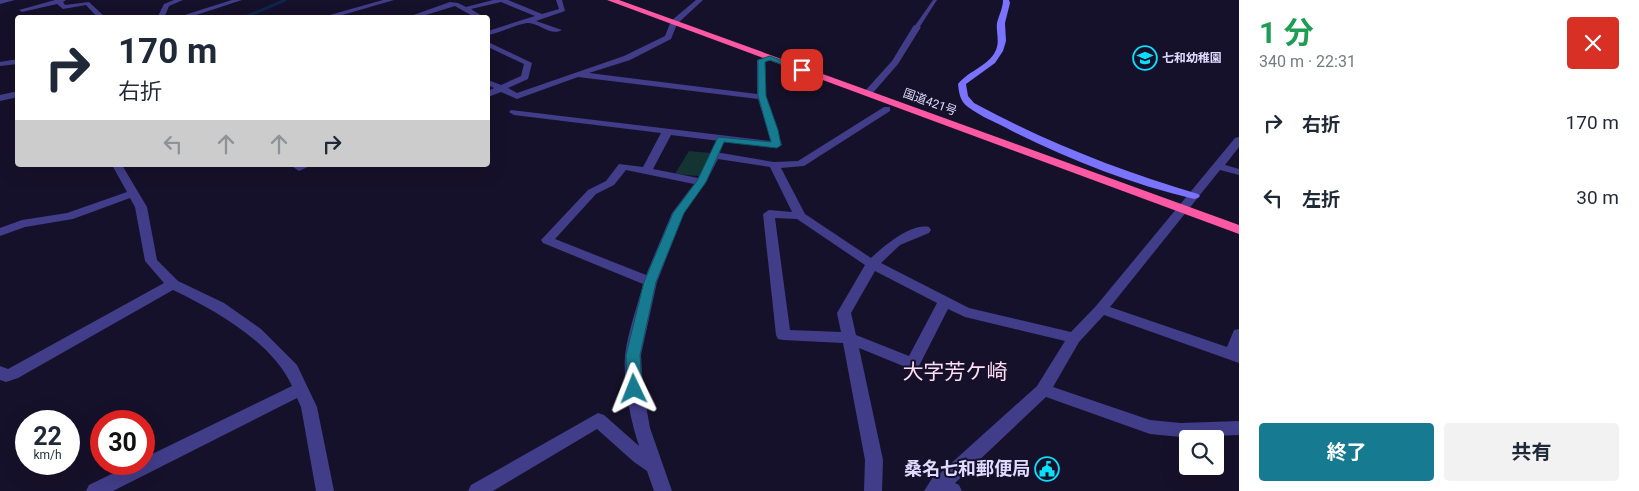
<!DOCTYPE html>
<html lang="ja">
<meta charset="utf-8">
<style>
body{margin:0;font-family:Roboto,"Noto Sans JP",sans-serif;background:#f2f2f3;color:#1f2937;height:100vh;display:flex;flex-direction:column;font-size:19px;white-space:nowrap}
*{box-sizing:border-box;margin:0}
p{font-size:16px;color:#747a83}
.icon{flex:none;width:28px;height:28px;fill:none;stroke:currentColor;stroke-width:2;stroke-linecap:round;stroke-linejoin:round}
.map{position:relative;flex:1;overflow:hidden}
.details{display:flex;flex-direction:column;background:#fff;width:400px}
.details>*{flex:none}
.top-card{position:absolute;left:15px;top:15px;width:475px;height:152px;border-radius:5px;box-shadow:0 5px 20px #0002;background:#fff;color:#1f2937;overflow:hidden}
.controls{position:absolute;left:1179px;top:430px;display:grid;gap:10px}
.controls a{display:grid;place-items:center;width:45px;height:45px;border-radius:5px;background:#fff;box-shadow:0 5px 20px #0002;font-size:25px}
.speed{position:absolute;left:15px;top:410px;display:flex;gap:10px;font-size:25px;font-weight:700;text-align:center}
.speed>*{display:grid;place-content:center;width:65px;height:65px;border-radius:50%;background:#fff;box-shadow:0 5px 20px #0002;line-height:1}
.speed small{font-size:12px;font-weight:400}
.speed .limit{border:8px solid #d22;background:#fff;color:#111}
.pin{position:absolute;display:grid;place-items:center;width:42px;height:42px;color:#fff;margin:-21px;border-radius:10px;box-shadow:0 2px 8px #0006}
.me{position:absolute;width:55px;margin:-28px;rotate:358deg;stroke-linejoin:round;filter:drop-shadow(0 0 4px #0008)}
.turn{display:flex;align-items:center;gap:18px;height:105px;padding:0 20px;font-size:22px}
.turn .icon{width:65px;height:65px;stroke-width:2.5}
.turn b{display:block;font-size:35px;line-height:42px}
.lanes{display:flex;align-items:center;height:48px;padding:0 20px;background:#0003;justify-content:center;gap:25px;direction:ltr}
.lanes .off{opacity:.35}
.round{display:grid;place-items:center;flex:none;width:52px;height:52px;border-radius:5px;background:#f2f2f3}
.headline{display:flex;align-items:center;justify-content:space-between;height:85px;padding:0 20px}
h1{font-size:30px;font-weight:700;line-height:38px;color:#1e9e55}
.button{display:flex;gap:10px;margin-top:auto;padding:10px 20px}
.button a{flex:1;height:58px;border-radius:5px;background:#167b90;color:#fff;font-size:20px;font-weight:700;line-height:58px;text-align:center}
.button a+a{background:#f2f2f3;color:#1f2937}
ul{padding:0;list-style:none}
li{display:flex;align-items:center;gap:15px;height:75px;padding:0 20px}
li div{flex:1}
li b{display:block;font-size:19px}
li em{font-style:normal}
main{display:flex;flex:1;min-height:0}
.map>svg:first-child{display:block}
</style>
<main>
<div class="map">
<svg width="1239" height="491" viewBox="0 0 1239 491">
<rect width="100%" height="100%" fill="#16112a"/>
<!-- green -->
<path fill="#143434" d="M689 151 710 153 699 176 675 174Z"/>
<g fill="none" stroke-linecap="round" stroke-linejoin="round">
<!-- stream -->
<path stroke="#0e244d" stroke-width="3" d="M243 18 285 0"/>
<!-- lane -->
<path fill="#413d89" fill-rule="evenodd" d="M933 0H937L919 28H915L914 27Z"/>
<!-- street -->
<g fill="#413d89" fill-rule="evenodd">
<path d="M0 0H15L0 4Z"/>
<path d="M55 0H66L63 2 65 5 89 2 106 18H98L86 5 63 9 57 4 22 12 19 10Z"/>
<path d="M174 0H183L169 6 164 18H157L164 4Z"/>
<path d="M232 0H242L187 18H175Z"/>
<path d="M383 0H394L332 18H319Z"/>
<path d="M493 0H508L542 14 559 9 556 0H562L565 11 536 21 562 30C550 37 539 22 527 23 514 25 501 33 488 35V31L535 16 501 2 471 9 485 18H476L455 6 416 18H405L450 2 458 3 466 7Z"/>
<path d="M696 0H703L677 24 671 39 630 60 589 73 757 94V60L773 56V60L765 62 766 97 782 145 777 148 671 135 653 169 698 178 710 155 715 152 774 162 798 161 884 107H890V111L804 166 781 168 805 214 871 258C884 246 911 223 929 227L931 230 929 233 900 245 881 263 969 308 1071 332 1096 306 1235 138 1239 137V147L1225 165 1239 169V175L1220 170 1110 307 1227 347 1234 330 1239 329V363L1104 315 1079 342 1053 387 1150 420 1181 423 1239 421V435L1181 437 1150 434 1046 397 955 483 959 485 962 491H924L933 477 937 476 1037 386 1065 341 965 317 948 309 918 368 913 370 908 368 859 348 883 460 882 491H864L865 460 843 343 783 340 778 339 776 335 763 214 769 210 792 212 770 167 718 159 706 182 684 213 657 282 641 355 643 389 650 428 672 491H654L647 471 634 462 597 429 493 491H468L471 485 598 413 604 415 639 446C630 418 623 384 625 355 628 332 637 307 643 284L543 243 541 240 588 190 606 181 619 164 643 167 661 133 514 115 509 112 511 110 771 141 758 99 578 77 517 99 501 92 488 97V91L494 88 488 85V80L501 85 521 76 524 64 488 47V42L532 63 528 79 508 88 517 93 624 56 665 36 671 21ZM626 170 694 184 672 213 646 275 555 239 596 194 614 185ZM775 218 797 219 865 265 837 313 841 332 790 330ZM875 271 937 303 909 356 856 335 851 313Z"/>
<path d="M914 25 921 27 898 64 871 95H865V91L892 61Z"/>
<path d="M18 59V64L0 66V62Z"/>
<path d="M18 91V97L0 101V95Z"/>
<path d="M112 165H122L147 207 157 260 178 281 224 303 261 329 297 365 317 407 334 491H316L301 407 297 398 113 491H86L89 485 132 464H144V458L292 386C272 342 215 310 173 290L18 378 6 382 0 380V366L8 369 164 283 145 261 135 207 130 198 73 219 25 227 0 236V228L22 220 67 213 127 192Z"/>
<path d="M290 165H312L299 171Z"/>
</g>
<!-- secondary -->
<path fill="#7973fd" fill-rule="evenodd" d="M1003 0H1009L1010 3 1005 23 1006 41 1003 51 995 63 966 84 968 96 974 103C1046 142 1120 171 1198 194L1200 196 1198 198 1194 199C1131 184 1070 160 1012 131 998 123 981 117 968 107 960 101 959 93 958 84 969 70 992 65 997 47 999 39 996 31 997 23 999 15 1003 8 1003 0Z"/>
<!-- highway -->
<path fill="#fd58a4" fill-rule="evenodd" d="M607 0H619L1239 225V234Z"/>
</g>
<!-- route -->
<path fill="#167b90" stroke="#0e505e" d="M770 56 806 70 802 72 770 60 765 62 766 96 778 130 781 145 777 148 724 142 706 182 684 213 656 282 640 355 642 389 640 393H629L627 389 626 355 644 282 673 213 697 181 718 137 771 142 758 96V60Z"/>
<!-- icons -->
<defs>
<g id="school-ring" transform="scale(1.25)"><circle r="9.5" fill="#16112a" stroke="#0adffc" stroke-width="1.5"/><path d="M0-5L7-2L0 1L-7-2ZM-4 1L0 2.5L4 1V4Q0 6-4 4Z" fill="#0adffc"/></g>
<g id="civic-ring" transform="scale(1.25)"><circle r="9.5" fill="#16112a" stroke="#0adffc" stroke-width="1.5"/><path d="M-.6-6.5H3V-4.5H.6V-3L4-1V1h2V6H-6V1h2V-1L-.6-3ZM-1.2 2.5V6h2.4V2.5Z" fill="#0adffc"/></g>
</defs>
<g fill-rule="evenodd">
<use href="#school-ring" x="1145" y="58"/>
<use href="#civic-ring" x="1047" y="469"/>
</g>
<g text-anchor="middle" stroke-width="4" stroke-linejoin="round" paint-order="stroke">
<!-- far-poi labels -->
<g font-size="12" font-weight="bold" fill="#e0dbff" stroke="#16112a" text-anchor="start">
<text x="1162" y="62">七和幼稚園</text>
</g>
<!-- far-street labels -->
<g font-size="12" fill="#e0dbff" stroke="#16112a">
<text transform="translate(930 102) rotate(20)" y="4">国道421号</text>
</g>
<!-- near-poi labels -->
<g font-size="18" font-weight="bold" fill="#e0dbff" stroke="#16112a" text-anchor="end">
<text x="1030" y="475">桑名七和郵便局</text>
</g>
<!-- near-quarter labels -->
<g font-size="21" fill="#ffddf2" stroke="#16112a">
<text x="955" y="379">大字芳ケ崎</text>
</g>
</g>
</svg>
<div class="controls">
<a><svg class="icon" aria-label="search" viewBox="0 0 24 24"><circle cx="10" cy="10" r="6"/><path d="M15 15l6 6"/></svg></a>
</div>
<div class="speed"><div>22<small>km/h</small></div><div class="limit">30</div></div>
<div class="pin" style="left:802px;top:70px;background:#d93025"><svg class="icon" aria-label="arrive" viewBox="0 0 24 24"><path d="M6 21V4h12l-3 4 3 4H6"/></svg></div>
<svg class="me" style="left:634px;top:389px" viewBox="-20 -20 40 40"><path d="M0-17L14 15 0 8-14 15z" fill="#167b90" stroke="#fff" stroke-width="4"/></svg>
<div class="top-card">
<div class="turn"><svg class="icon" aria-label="right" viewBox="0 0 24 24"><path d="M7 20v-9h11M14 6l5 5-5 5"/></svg><div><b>170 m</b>右折</div></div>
<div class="lanes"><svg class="icon off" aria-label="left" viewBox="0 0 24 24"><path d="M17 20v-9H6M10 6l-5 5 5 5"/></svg><svg class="icon off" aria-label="ahead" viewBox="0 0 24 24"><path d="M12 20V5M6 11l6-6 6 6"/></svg><svg class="icon off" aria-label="ahead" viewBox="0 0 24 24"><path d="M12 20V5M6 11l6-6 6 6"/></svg><svg class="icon" aria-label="right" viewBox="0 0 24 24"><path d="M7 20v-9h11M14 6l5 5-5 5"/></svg></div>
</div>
</div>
<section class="details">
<div class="headline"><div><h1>1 分</h1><p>340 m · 22:31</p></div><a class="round" style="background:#d93025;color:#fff"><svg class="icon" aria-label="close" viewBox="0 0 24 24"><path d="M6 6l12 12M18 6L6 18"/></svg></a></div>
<ul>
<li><svg class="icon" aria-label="right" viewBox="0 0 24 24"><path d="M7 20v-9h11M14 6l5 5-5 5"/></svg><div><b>右折</b></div><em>170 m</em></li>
<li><svg class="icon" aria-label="left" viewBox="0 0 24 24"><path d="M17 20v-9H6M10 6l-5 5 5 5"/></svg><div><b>左折</b></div><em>30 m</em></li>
</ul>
<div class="button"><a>終了</a><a>共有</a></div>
</section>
</main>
